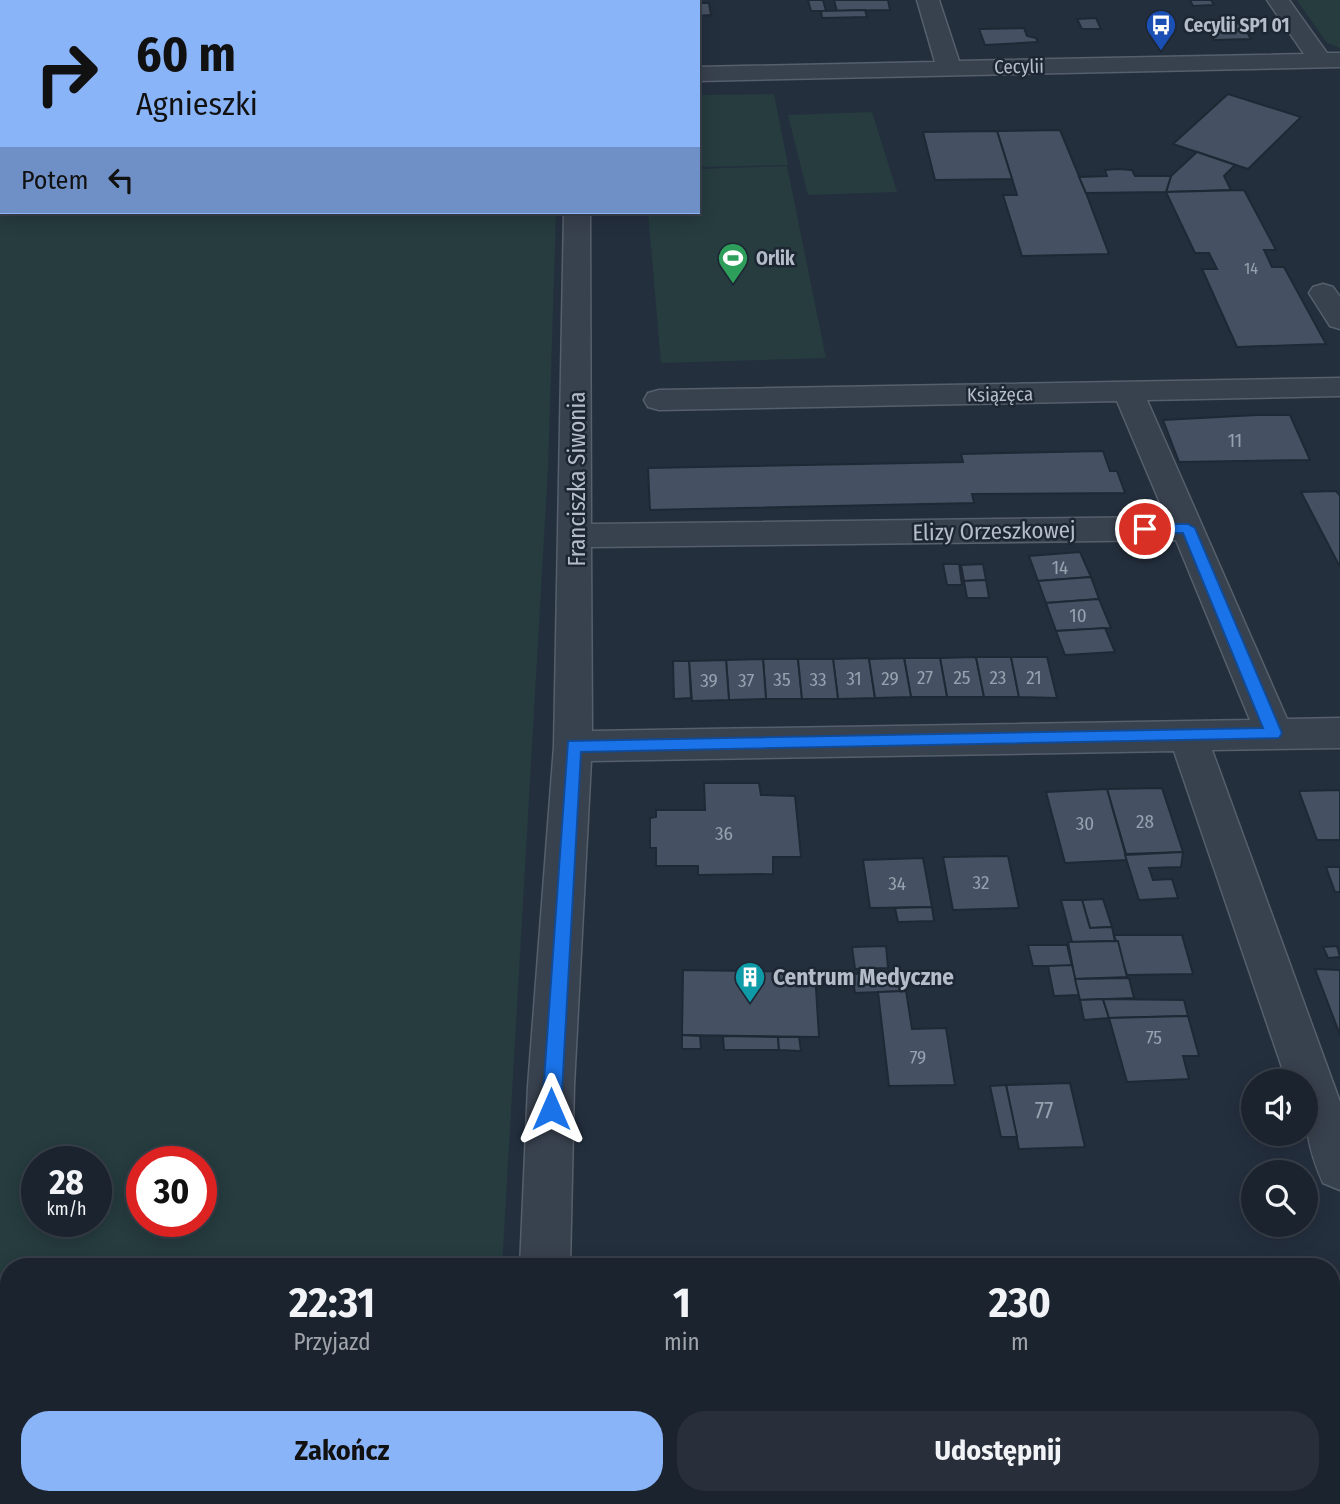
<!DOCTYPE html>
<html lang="pl">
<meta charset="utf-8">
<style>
body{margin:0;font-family:"Fira Sans Condensed",sans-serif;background:#282f3a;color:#f1f3f6;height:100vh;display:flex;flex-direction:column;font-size:26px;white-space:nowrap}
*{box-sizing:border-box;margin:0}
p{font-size:23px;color:#a0a4aa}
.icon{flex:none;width:38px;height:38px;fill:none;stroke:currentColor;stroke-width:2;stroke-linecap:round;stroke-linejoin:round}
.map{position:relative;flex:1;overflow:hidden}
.side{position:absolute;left:0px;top:1258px;width:1340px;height:247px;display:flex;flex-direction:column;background:#1b232e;border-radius:28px 28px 0 0;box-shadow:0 4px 18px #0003,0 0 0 2px #39404a}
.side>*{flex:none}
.banner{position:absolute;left:0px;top:0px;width:700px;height:214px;box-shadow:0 4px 18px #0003,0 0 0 2px #39404a;background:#8ab4f8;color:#111;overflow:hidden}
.buttons{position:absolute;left:1241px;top:1069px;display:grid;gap:14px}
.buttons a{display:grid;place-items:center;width:77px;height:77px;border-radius:50%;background:#1b232e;box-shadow:0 4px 18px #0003,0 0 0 2px #39404a;font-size:35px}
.speed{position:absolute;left:21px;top:1146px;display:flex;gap:14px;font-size:35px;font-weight:700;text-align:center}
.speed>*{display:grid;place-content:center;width:91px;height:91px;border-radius:50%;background:#1b232e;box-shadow:0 4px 18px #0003,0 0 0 2px #39404a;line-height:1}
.speed small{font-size:18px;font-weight:400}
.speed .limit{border:10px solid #d22;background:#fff;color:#111}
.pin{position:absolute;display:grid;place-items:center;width:60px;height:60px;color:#fff;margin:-30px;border:4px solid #fff;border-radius:50%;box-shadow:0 2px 7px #0007}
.me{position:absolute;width:77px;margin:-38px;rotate:0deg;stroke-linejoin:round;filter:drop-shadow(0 0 5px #0008)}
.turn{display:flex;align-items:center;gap:24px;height:147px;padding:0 21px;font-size:32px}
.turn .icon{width:91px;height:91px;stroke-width:2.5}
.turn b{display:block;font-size:49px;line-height:60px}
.then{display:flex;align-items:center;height:66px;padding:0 21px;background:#0003;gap:14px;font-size:26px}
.eta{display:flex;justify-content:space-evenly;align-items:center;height:119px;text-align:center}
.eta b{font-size:42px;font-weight:700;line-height:49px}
.primary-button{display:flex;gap:14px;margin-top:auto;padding:14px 21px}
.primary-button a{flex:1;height:80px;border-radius:28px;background:#8ab4f8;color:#111;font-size:28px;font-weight:700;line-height:80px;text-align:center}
.primary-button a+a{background:#282f3a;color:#f1f3f6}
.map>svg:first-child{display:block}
</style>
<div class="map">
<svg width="1340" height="1504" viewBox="0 0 1340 1504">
<rect width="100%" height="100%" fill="#242f3e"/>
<!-- green -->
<g fill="#263c3f" fill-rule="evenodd">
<path d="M1297 0H1340V48L1327 43Z"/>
<path d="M774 94 788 165 698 167V95Z"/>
<path d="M0 97 2 212H556L548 468 502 1267H9V1278L0 1279ZM96 1162V1222H37V1162ZM201 1162V1222H142V1162Z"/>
<path d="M872 112 897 192 808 195 788 115Z"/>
<path d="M787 166 826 358 661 363 648 212H698V169Z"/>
<path d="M1332 1378H1340V1504H564L572 1496H1332Z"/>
</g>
<!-- building -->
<g fill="#455162" stroke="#1f2835" stroke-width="2">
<path d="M808 0H823L826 11H811Z"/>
<path d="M834 0H888L890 10 837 11Z"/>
<path d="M1190 0H1211L1214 5 1193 6Z"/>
<path d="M698 3H709L711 15 698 16Z"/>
<path d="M865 10 867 17 822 18 821 11Z"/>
<path d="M1096 18 1101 29H1082L1077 19Z"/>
<path d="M1241 23 1251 39 1214 40 1204 24Z"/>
<path d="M1024 28 1027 36 1036 38 1038 42 985 45 979 29Z"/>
<path d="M1228 94 1301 117 1248 169 1173 144Z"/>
<path d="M1060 130 1086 193 1109 254 1022 256 1003 195H1017L997 131Z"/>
<path d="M997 131 1012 179 935 180 923 132Z"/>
<path d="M1197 152 1235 165 1224 176 1231 190 1166 192 1171 176Z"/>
<path d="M1118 169 1132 170 1135 176H1171L1166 192 1086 193 1079 177 1107 176 1105 170Z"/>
<path d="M1244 190 1276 250H1264L1272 267H1284L1326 344 1237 347 1202 269H1217L1209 253H1195L1166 192Z"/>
<path d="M1257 415H1290L1310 460 1179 462 1163 420Z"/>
<path d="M1103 451 1110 471H1117L1125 493 972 494 974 503 650 510 648 468 963 462 961 454Z"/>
<path d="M1336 491 1340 496V567L1301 492Z"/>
<path d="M1080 552 1091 577 1038 581 1029 556Z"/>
<path d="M943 564H959L962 585H947Z"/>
<path d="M983 564 986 580 964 581 961 565Z"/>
<path d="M1091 577 1099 599 1046 603 1038 581Z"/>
<path d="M986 580 989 598H967L964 581Z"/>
<path d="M1099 599 1111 628 1056 631 1046 603Z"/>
<path d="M1105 628 1115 652 1065 655 1056 631Z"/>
<path d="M976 657 984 697H947L940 658Z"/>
<path d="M976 657H1011L1019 697H984Z"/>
<path d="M1011 657H1047L1057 698 1019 697Z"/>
<path d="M869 658 875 698 838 699 833 659Z"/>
<path d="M904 658H940L947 697H911Z"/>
<path d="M904 658 911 697 875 698 869 659Z"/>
<path d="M763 659H798L802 699H766Z"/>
<path d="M763 659 766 699 729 700 726 660Z"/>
<path d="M798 659H833L838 699H802Z"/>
<path d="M726 660 729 700 692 701 689 661Z"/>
<path d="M673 661H689L691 698 674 699Z"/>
<path d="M704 783H759L761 795 795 796 801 857H773V874L698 875V866H656V848H650V818L656 817V810H705Z"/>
<path d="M1162 788 1183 852 1126 854 1107 789Z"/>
<path d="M1107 789 1127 860 1065 863 1046 792Z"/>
<path d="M1340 790V840H1317L1299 791Z"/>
<path d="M1183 852 1181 867 1149 868 1153 880 1172 879 1178 898 1139 900 1125 855Z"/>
<path d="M1008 856 1019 908 953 910 943 857Z"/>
<path d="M923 858 932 907 870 908 863 860Z"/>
<path d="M1326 867H1340V892H1335Z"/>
<path d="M1103 899 1112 927 1090 928 1082 900Z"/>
<path d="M1061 900H1082L1090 928 1112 927 1115 941 1072 942Z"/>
<path d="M932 907 934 921 898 922 895 908Z"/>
<path d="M1114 935H1182L1193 974 1127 975Z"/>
<path d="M1118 941 1127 977 1075 979 1068 942Z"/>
<path d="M1028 945H1067L1072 966H1033Z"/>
<path d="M886 946 888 968 855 969 852 947Z"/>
<path d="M1337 946 1340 957 1328 958 1323 947Z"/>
<path d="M1072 965 1079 995 1054 996 1048 966Z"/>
<path d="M1315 969 1340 970V1035Z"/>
<path d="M683 970 815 972 819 1037 682 1035Z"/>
<path d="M903 972 906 991 855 993 852 974Z"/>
<path d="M1129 978 1134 998 1080 1000 1075 979Z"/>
<path d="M906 991 912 1029 946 1028 955 1085 889 1086 878 992Z"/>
<path d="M1103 999 1109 1018 1084 1020 1080 1000Z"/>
<path d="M1103 999 1184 1000 1188 1016 1109 1018Z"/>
<path d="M1188 1016 1199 1056H1183L1189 1079 1127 1082 1109 1018Z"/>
<path d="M682 1035 700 1036 701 1049H682Z"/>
<path d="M723 1036 778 1037 779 1050H724Z"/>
<path d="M778 1037H799L801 1051 779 1050Z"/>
<path d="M1070 1083 1085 1147 1019 1149 1006 1085Z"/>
<path d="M1006 1085 1017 1137H1001L990 1086Z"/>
</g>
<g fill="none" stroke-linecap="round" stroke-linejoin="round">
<!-- minor casing -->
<g stroke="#565f6c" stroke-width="3">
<g id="minor">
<rect x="565" y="0" width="22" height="2"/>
<path d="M917 0H939L959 61 1304 54 1267 0H1289L1327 53H1340V67L698 81V67L935 62Z"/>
<rect x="0" y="81" width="2" height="14"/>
<path d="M564 212H590L591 524 1166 517 1117 401 659 410 648 407 644 400 648 393 659 390 1340 378V396L1147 400 1287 719 1340 718V748L1212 750 1340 1102V1190L1323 1183C1305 1141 1306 1126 1306 1082H1287L1174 751 591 761 574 1086 570 1267H520L528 1086 554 746ZM1176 540 1250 720 592 731 591 547Z"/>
<path d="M1323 284 1333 287 1340 297V329L1330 326 1309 293 1313 287Z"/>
<rect x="1332" y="1281" width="8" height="50"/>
<path d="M9 1315V1367L0 1368V1316Z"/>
<path d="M456 1496H514L511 1504H452Z"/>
</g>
</g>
<!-- minor -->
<use href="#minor" fill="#38414e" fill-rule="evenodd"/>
</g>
<!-- route -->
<path fill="#1a73e8" stroke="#114b97" stroke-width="2" d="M1188 524 1195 528 1282 733 1279 738 581 752 561 1109 558 1115 551 1118 545 1115 542 1109 568 741 1263 728 1183 533 1145 534 1138 529 1145 524Z"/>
<!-- icons -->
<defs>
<g id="bus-pin" transform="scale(1.575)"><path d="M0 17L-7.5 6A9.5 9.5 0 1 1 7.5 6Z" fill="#1a4fb4" stroke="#1d2633"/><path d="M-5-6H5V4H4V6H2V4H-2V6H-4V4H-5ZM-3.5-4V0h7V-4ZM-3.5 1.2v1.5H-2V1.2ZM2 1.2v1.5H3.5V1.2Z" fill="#fff"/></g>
<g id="stadium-pin" transform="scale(1.575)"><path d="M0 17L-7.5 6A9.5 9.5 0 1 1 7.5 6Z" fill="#2e9e5b" stroke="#1d2633"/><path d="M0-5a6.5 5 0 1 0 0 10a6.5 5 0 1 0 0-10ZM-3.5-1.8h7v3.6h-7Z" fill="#fff"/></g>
<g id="building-pin" transform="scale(1.575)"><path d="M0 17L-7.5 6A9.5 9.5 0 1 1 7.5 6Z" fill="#0f9aa8" stroke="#1d2633"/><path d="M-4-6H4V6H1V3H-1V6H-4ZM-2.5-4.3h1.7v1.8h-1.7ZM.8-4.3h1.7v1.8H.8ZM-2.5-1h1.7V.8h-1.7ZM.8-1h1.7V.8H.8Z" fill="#fff"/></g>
</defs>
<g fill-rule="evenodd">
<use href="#bus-pin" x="1161" y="25"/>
<use href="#stadium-pin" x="733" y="258"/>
<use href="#building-pin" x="750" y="977"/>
</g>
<g text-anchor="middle" stroke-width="5" stroke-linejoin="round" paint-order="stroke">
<!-- far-number labels -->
<g font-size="16" fill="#98a1af">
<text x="1251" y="274">14</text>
</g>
<!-- far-poi labels -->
<g font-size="19" font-weight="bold" fill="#b4bcc9" stroke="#1d2633" text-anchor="start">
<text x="1184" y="32">Cecylii SP1 01</text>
<text x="756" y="265">Orlik</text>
</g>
<!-- far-street labels -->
<g font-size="19" fill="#b4bcc9" stroke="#1d2633">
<text transform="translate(1019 66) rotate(-1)" y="7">Cecylii</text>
<text transform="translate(1000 394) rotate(-1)" y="7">Książęca</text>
</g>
<!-- number labels -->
<g font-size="19" fill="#98a1af">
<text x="1235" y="447">11</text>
<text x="1060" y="574">14</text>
<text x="1078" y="622">10</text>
<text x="925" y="684">27</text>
<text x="962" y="684">25</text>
<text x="998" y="684">23</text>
<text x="1034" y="684">21</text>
<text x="854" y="685">31</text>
<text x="890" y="685">29</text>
<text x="782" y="686">35</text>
<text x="818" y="686">33</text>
<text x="709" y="687">39</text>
<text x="746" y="687">37</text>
<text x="1145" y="828">28</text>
<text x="1085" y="830">30</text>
<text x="724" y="840">36</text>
<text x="981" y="889">32</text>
<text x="897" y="890">34</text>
<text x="1154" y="1044">75</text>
<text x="918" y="1064">79</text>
</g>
<!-- street labels -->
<g font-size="23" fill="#b4bcc9" stroke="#1d2633">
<text transform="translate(577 479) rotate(-90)" y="8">Franciszka Siwonia</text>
<text transform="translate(994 531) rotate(-1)" y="8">Elizy Orzeszkowej</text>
</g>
<!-- poi labels -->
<g font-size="23" font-weight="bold" fill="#b4bcc9" stroke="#1d2633" text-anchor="start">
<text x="773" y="985">Centrum Medyczne</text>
</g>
<!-- near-number labels -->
<g font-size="23" fill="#98a1af">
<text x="1044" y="1119">77</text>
</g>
</g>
</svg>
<div class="buttons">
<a><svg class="icon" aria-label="sound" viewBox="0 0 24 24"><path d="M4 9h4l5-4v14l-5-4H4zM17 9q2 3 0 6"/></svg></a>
<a><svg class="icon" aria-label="search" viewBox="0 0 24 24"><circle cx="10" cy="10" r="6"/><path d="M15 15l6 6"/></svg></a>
</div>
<div class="speed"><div>28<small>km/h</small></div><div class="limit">30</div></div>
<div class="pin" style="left:1145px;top:529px;background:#d93025"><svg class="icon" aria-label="arrive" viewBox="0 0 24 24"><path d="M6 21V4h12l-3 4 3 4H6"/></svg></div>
<svg class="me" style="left:551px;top:1109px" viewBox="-20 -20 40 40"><path d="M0-17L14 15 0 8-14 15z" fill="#1a73e8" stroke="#fff" stroke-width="4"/></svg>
<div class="banner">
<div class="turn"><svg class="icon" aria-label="right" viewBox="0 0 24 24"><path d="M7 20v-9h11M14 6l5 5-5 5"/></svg><div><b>60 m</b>Agnieszki</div></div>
<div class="then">Potem<svg class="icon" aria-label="left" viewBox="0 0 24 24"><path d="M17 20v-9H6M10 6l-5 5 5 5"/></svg></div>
</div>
<section class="side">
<div class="eta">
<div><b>22:31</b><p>Przyjazd</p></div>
<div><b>1</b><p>min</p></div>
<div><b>230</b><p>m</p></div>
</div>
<div class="primary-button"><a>Zakończ</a><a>Udostępnij</a></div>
</section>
</div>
